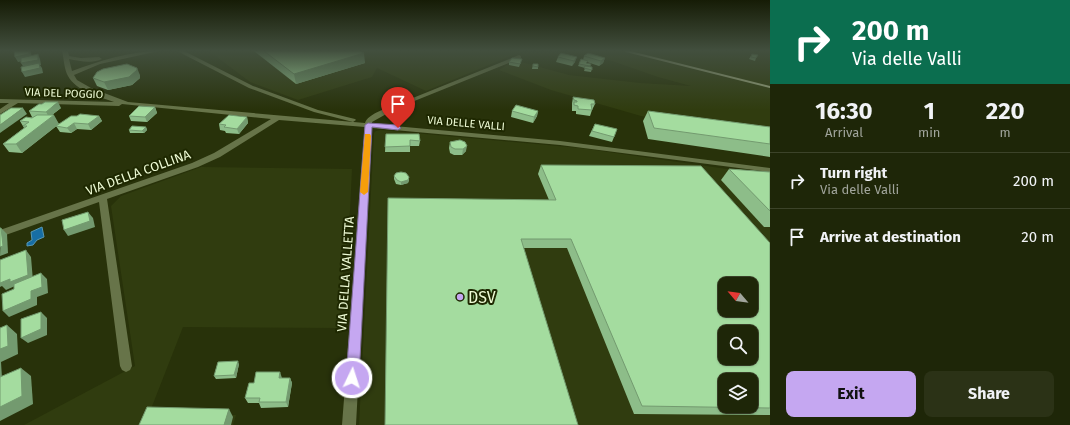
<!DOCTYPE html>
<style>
body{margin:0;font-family:"Fira Sans",sans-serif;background:#2b3216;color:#f1f3f6;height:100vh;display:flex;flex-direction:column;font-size:15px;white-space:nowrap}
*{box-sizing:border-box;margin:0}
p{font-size:13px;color:#a1a59c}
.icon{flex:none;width:22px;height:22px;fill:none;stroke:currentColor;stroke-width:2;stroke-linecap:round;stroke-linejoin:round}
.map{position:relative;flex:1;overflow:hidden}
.side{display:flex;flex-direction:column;background:#1e2608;width:300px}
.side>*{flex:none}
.top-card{background:#0b6e4f;color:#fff;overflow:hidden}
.needle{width:26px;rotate:299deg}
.tools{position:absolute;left:718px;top:277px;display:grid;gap:8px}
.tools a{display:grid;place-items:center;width:40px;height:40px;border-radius:8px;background:#1e2608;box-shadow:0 1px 3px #0004,0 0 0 1px #3c4329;font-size:20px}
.pin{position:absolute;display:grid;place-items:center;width:34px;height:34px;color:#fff;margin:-41px -17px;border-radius:50% 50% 50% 0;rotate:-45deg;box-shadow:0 0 4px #0007}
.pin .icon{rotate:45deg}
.me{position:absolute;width:44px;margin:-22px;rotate:4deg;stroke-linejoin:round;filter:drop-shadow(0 0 3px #0008)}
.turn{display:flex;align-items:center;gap:14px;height:84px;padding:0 16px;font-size:18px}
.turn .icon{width:52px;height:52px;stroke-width:2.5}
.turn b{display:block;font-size:28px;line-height:34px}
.eta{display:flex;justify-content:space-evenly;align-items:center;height:68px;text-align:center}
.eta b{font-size:24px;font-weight:700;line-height:28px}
.button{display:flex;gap:8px;margin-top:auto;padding:8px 16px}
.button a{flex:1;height:46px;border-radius:8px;background:#c5a7f1;color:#111;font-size:16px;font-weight:700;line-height:46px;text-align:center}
.button a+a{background:#2b3216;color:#f1f3f6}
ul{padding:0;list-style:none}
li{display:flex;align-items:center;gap:12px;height:56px;padding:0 16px;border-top:1px solid #3c4329}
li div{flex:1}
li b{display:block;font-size:15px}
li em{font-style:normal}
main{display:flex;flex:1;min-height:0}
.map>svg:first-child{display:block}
</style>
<main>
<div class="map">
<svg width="770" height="425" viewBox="0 0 770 425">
<rect width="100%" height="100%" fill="#28320a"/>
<!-- built -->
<g fill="#303c0f" fill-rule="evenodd">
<path d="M209 51H523L426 91 377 68 372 77 298 100 250 82Z"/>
<path d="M568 51H770V135L687 124 641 116 551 90 499 70 514 60 569 75 640 83 691 86 658 77 612 61Z"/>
<path d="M381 130 580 148 770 175V425H359L374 133 376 131ZM725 284H751V310H725ZM725 332H751V358H725ZM725 380H751V406H725Z"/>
<path d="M201 167 352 169 350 211 341 292 339 328 183 327 149 414 236 415 233 425H24L135 366 111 206 121 196Z"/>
</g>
<!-- water -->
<path fill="#176ea5" stroke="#5898b3" d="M42 227 44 237 37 240 33 245 27 246V243L32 240 31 232Z"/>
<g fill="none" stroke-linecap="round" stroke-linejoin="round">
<!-- street -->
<g fill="#677449" fill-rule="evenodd">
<path d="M62 51H68L69 56 81 58 99 57 102 59C93 64 79 61 69 59L72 71C99 61 130 51 159 51L100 64 74 75 77 80 91 88 128 102 365 123C368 114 385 109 393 106L519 55 521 56V58L397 108 372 122V124L560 141 770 168V172L560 145 372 128 356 425H342L365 127 279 120 220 157 198 167 107 199 132 366 130 370 126 372 122 370 120 366 99 202 0 237V230L192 163 214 153 271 119 122 104 119 106 18 103 0 114V109L9 103H0V99L114 102C100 97 76 91 68 76 64 69 64 59 62 51Z"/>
<path d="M177 51H184L253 86 318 110 355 119 356 120 353 122 314 112 249 88Z"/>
</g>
<!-- rail -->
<path stroke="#9ca781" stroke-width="2" d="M626 51 770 87"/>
</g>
<!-- wall -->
<g fill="#8dbd89">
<path d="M254 51H360L365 63 296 84Z"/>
<path d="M561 53 575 62 572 66 556 62 558 57Z"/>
<path d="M752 54 756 58 755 61 749 59Z"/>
<path d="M584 56 605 58 603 63 599 66 587 62V63L590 67H592L591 72 584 71 585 68 578 66 579 64 583 60Z"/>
<path d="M509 62H521L519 67 509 65Z"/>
<path d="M533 64 538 67V69H532Z"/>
<path d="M140 75V78L132 85 108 90 97 86 93 78Z"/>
<path d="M573 97 595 104 592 110 590 116 576 114V111H572V103Z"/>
<path d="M42 104 61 108 52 115 59 124 22 153 9 152 3 144 24 128 20 121 33 117H32L29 111Z"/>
<path d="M155 107 157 113 147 122 131 121 129 116Z"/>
<path d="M512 111H538L537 116 533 123 511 117Z"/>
<path d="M648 111 770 127V157L648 139 643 121Z"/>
<path d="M77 116H99L102 121 91 130 77 129 71 133 60 132 56 126Z"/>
<path d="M247 117 248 123 239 134 226 133 225 131 220 130 219 124Z"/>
<path d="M595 124 614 137 612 142 589 136Z"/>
<path d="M146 127 147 130 144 133H130L129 130Z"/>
<path d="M386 134 420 141 419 146H410V152H385Z"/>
<path d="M460 140 466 151 462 155H454L450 153 449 148 450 142Z"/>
<path d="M541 165 770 243V415L634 414 567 248H524L385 425 549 200 538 174Z"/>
<path d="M729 169 770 172V227H764L721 180Z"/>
<path d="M394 176 409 177V180L408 183 401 185 396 184 394 179Z"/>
<path d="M239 364 236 378 216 379 214 376Z"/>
<path d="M282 378H290L292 383 288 407 261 408 259 403H248L245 398 254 383Z"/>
</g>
<!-- shaded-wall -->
<g fill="#739a6f">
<path d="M29 51H31V52L32 59 18 62 15 57Z"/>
<path d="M364 53 365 63 296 84 294 74Z"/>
<path d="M38 54 40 59 41 65H40L42 68 43 73 25 77 22 72 24 68 21 63Z"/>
<path d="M577 57 575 62 572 66 574 61Z"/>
<path d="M605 58 603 63 599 66 601 61Z"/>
<path d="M137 68 140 75V78L132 85 108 90 104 82Z"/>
<path d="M58 102 61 108 49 117 46 112Z"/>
<path d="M155 107 157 113 147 122 145 117Z"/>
<path d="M23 108 27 114 0 133V125Z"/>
<path d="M538 111 537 116 533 123 534 117Z"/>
<path d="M54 115 59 124 22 153 16 144Z"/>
<path d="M99 116 102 121 91 130 88 124Z"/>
<path d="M247 117 248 123 239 134 237 129Z"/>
<path d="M74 123 77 129 71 133 67 128Z"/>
<path d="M146 127 147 130 144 133 142 131Z"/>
<path d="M467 146 466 151 462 155 463 149Z"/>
<path d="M409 177V180L408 183 401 185V182Z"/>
<path d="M88 212 93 218 95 227 68 236 64 230Z"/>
<path d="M1 228 7 234 8 253 0 256Z"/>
<path d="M26 250 31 257 33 281 15 286 6 290 2 286 0 287V279Z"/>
<path d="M41 273 47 279 48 293 37 297V305L9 317 3 311 31 291Z"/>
<path d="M41 312 47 318V335L28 343 21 338Z"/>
<path d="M7 325 17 334 18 354 1 362 2 378H0V349Z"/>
<path d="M238 361 239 364 236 378 234 375Z"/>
<path d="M21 368 31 376 33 404 0 421V407Z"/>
<path d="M280 372 282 378H279Z"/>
<path d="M290 378 292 383 288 407 286 402Z"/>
<path d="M229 409 233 417 231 425H224Z"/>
</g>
<!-- building -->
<g fill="#a4dc9f" stroke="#739a6f" fill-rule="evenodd">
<path d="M14 51H29V54L15 57Z"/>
<path d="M264 51H360L364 53 294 74Z"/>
<path d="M561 53 577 57 574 61 558 57Z"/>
<path d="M588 53 605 58 601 61 584 56Z"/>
<path d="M38 54V60L21 63V58Z"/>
<path d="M752 54 758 55 756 58 751 57Z"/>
<path d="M512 58 522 59 520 64 509 62Z"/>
<path d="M581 59 588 61 586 63 591 64 590 66 579 64Z"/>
<path d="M39 63 40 68 22 72 21 67Z"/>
<path d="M127 64 137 68V70L129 77 104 82 93 78 97 72 103 69Z"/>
<path d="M533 64H538V67L533 66Z"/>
<path d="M585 66 592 67V70L584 68Z"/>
<path d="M573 97 594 100 595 104H591L592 110 578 109V106L574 105V102H577V101L574 100Z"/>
<path d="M45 102H58L46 112 29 111 39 104H42Z"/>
<path d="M516 105 538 111 534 117 512 111Z"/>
<path d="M139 106 155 107 145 117 129 116Z"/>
<path d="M11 108H23L0 125V115Z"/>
<path d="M648 111 770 127V144L654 128Z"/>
<path d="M80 114 99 116 88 124 74 123 67 128 56 126 71 116H77Z"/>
<path d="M37 115H54L16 144H3L27 126H23L29 122 20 121 26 117 32 118Z"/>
<path d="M229 115 247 117 237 129 224 127 226 125 219 124Z"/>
<path d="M595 124 617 129 614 137 592 131Z"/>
<path d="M132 126 146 127 142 131 129 130Z"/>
<path d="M386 134H419L420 141 410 140V146L385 147Z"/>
<path d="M460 140 465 142 467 146 463 149H455L451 147 450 142Z"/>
<path d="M541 165 701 166 770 243V408L642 406 571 239H521L578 425H385L388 198 556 200ZM725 284H751V310H725ZM725 332H751V358H725ZM725 380H751V406H725Z"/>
<path d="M729 169 770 172V211Z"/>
<path d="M401 172 406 173 409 177 408 180 401 182 397 180 394 176 396 173Z"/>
<path d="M88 212 90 221 64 230 62 220Z"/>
<path d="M0 228H1L3 246 0 247Z"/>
<path d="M26 250 28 275 10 282V279L0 283V260Z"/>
<path d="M41 273 42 287 31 291V299L3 311 2 294 14 289V284Z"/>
<path d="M41 312V329L21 338V319Z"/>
<path d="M7 325 8 346 0 349V328Z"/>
<path d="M238 361 234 375 214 376 218 362Z"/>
<path d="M21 368 22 396 0 407V377Z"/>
<path d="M256 372H280L279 378H290L286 402H259L260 398H245L249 383H254Z"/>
<path d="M147 407 229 409 224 425H139Z"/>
</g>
<!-- sky -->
<linearGradient id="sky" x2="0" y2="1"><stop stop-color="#161c06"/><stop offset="0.46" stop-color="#424f3e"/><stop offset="1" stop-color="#424f3e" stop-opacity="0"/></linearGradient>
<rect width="770" height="110" fill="url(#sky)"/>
<!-- route -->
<path fill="#c5a7f1" stroke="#806d9d" d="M368 123 398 125 401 128 398 130 372 127 359 378 357 382 352 384 348 382 346 378 365 125Z"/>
<!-- slow -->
<path fill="#f59e0b" d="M365 134H370L371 136 368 192 364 195 360 192Z"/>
<!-- markers -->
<circle fill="#c5a7f1" stroke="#1e2801" stroke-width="1.5" cx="460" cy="297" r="4"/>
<g text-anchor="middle" stroke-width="4" stroke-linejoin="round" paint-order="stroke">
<!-- far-street labels -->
<g font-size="11" fill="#eefbd5" stroke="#1e2801">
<text transform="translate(64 93) rotate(2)" y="4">VIA DEL POGGIO</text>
<text transform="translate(466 123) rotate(5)" y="4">VIA DELLE VALLI</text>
</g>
<!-- street labels -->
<g font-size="13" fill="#eefbd5" stroke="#1e2801">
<text transform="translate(138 172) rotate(-20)" y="5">VIA DELLA COLLINA</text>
<text transform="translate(345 274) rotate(-86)" y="5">VIA DELLA VALLETTA</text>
</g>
<!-- near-poi labels -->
<g font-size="16" fill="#eefbd5" stroke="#1e2801" text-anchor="start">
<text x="468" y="303">DSV</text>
</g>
</g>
</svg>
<div class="tools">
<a><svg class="needle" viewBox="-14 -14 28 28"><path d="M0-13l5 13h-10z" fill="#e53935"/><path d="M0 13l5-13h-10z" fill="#a1a59c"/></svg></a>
<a><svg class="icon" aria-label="search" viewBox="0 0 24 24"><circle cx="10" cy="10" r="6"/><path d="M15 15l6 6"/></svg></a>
<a><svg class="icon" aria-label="layers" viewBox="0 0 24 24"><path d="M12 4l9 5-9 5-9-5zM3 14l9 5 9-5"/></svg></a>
</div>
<div class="pin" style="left:398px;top:128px;background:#d93025"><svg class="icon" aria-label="arrive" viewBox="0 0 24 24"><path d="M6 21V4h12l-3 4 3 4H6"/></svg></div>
<svg class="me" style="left:352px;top:378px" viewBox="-20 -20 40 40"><circle r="17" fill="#c5a7f1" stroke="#fff" stroke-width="3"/><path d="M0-11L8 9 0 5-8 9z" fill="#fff"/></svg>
</div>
<section class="side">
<div class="top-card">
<div class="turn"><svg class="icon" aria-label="right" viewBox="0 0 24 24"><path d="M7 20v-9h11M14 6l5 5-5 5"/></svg><div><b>200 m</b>Via delle Valli</div></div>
</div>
<div class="eta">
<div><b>16:30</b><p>Arrival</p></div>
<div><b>1</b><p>min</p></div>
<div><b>220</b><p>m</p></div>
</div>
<ul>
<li><svg class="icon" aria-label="right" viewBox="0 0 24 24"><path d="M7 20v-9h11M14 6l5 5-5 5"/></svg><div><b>Turn right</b><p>Via delle Valli</p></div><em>200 m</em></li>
<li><svg class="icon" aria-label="arrive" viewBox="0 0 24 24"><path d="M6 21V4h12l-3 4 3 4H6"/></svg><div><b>Arrive at destination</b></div><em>20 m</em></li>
</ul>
<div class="button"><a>Exit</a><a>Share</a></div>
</section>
</main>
